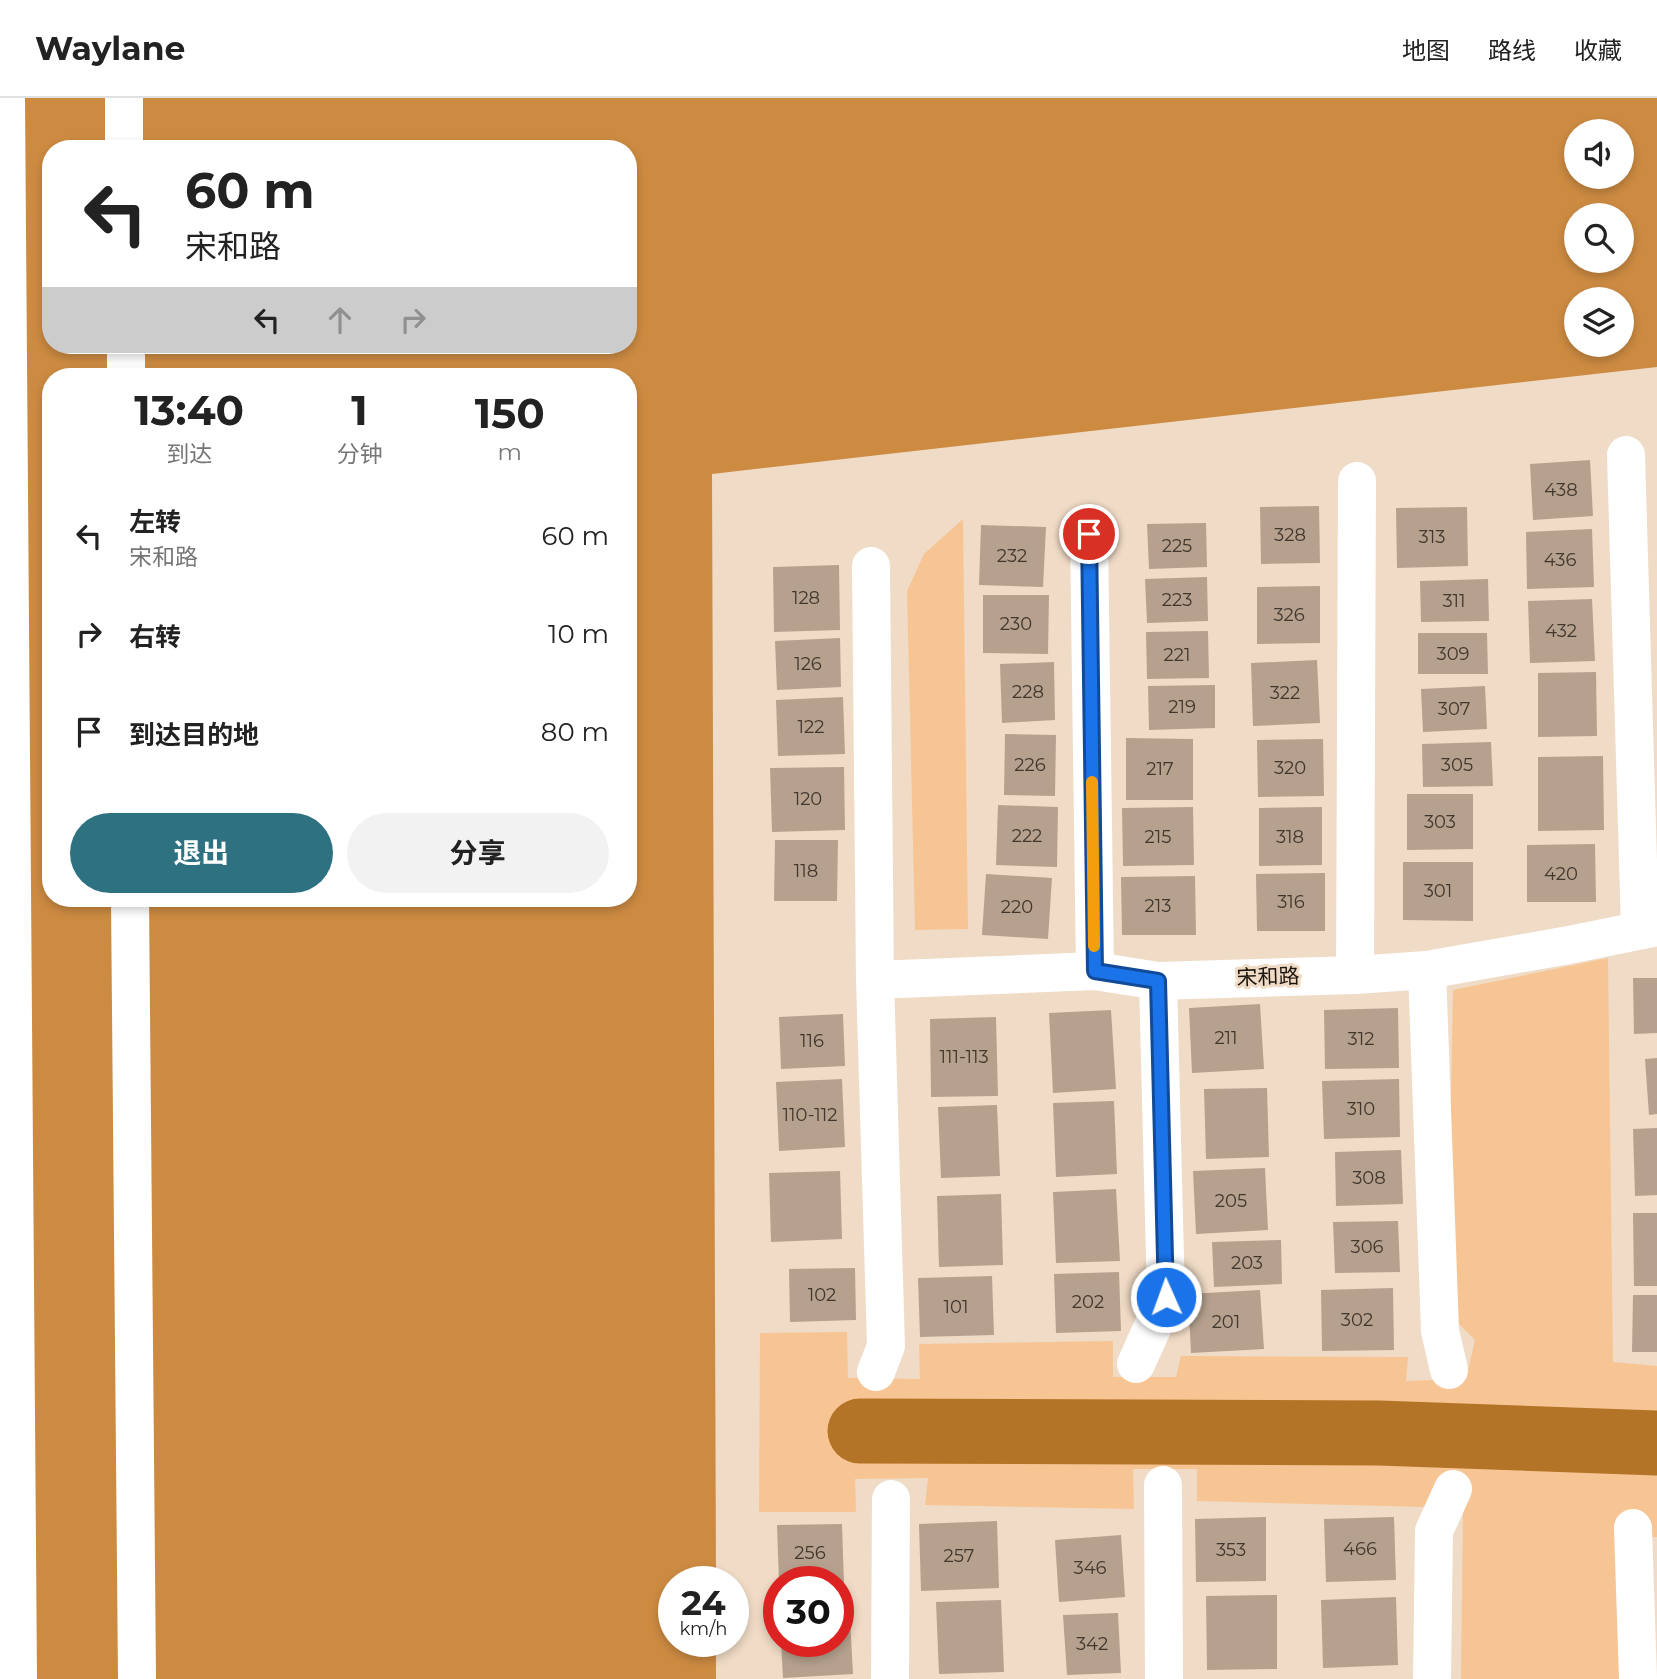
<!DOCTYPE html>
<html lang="zh">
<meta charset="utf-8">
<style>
body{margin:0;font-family:Montserrat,"Noto Sans SC",sans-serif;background:#f2f2f2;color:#222;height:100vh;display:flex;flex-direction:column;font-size:26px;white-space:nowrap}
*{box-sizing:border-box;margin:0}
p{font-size:23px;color:#767676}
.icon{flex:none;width:38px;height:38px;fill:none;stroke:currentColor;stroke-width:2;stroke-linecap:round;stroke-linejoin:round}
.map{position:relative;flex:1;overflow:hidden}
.details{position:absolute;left:42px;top:270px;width:595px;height:539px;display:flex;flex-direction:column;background:#fff;border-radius:28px;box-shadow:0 4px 10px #0003}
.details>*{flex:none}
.top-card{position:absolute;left:42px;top:42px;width:595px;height:214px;border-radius:28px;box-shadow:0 4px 10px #0003;background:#fff;color:#222;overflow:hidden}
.buttons{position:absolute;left:1564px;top:21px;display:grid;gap:14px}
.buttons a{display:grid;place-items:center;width:70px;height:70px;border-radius:50%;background:#fff;box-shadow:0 4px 10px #0003;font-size:35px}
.speed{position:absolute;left:658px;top:1468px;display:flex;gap:14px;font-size:35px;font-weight:700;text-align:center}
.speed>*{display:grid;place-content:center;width:91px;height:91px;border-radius:50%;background:#fff;box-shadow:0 4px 10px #0003;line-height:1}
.speed small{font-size:18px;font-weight:400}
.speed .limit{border:10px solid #d22;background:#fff;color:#111}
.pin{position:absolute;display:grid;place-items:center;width:60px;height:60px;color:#fff;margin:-30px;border:4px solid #fff;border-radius:50%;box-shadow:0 2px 7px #0007}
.me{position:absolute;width:77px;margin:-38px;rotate:358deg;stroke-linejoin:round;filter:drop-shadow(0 0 5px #0008)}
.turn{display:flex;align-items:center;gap:24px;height:147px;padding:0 28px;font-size:32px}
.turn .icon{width:91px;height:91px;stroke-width:2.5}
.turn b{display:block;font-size:49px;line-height:60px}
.lanes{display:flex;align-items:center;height:66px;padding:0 28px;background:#0003;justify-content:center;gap:35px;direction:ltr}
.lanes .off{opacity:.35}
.eta{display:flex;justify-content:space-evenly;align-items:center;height:119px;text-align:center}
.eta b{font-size:42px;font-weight:700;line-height:49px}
.primary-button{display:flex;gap:14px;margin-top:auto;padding:14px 28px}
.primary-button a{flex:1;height:80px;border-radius:42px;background:#2e7282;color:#fff;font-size:28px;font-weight:700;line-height:80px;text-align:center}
.primary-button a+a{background:#f2f2f2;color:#222}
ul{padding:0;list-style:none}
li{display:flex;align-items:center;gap:21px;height:98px;padding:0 28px}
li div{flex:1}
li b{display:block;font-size:26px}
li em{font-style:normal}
header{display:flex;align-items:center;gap:42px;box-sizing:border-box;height:98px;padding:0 35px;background:#fff;border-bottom:2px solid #e0e0e0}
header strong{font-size:33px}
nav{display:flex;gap:38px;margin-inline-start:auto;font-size:24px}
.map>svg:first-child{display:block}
</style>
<header>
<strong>Waylane</strong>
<nav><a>地图</a><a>路线</a><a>收藏</a></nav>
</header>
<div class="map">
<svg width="1657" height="1581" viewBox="0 0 1657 1581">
<rect width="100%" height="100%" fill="#f0dbc6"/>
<!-- green -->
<g fill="#f7c594">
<path d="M963 421 968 831 915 832 907 493 924 456Z"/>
<path d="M1608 860 1613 1264 1657 1268V1439L1619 1440 1623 1581H1461L1463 1410 1197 1403V1371H1133L1134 1411 925 1407 928 1380 855 1381 856 1414H759L760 1235 847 1234 848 1280 920 1281 919 1246 1113 1243V1279H1176L1181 1258 1408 1259 1406 1283 1466 1281 1475 1242 1447 1214 1453 892Z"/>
</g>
<!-- forest -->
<path fill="#cd8b42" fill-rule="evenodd" d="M0 0H1657V269L712 376 716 1484H674V1544H716V1581H0ZM1577 33H1622V79H1577ZM51 51H628V247H51ZM1577 117H1622V163H1577ZM1577 201H1622V247H1577ZM51 278H628V800H51Z"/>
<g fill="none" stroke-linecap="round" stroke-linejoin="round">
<!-- river -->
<path stroke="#b47427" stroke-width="65" d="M860 1333 1379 1335 1657 1345"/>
</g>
<!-- building -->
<g fill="#b6a18e">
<path d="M1590 362 1593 418 1533 422 1530 366Z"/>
<path d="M1319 408 1320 465 1261 466 1260 409Z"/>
<path d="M1467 409 1468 468 1397 470 1396 410Z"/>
<path d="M1206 425 1207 469 1149 471 1147 426Z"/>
<path d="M981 427 1046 429 1043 489 979 487Z"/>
<path d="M1592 431 1594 489 1527 491 1526 434Z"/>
<path d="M839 467 840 532 774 534 773 469Z"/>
<path d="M1207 479 1208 523 1147 525 1145 481Z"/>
<path d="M1488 481 1489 523 1421 524 1420 483Z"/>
<path d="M1320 488V545L1257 546V489Z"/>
<path d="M983 497H1049L1048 556 983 555Z"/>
<path d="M1592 501 1595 563 1530 565 1528 503Z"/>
<path d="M1208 533 1209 580 1147 581 1146 534Z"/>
<path d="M1418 535H1487L1488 576H1418Z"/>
<path d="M840 540 841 589 777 592 775 543Z"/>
<path d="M1317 562 1320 625 1253 628 1251 565Z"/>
<path d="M1054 564 1055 622 1002 625 1000 566Z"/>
<path d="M1596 574 1597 638 1538 639V575Z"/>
<path d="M1215 587V630L1149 632 1148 588Z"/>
<path d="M1485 588 1487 631 1423 634 1421 591Z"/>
<path d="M843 599 845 656 778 658 776 602Z"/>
<path d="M1005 636 1056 637 1055 698 1004 697Z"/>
<path d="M1126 640 1193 641V702H1126Z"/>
<path d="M1323 641 1324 698 1258 699 1257 642Z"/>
<path d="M1491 644 1493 688 1423 689 1422 646Z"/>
<path d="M1603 658 1604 732 1538 733V659Z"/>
<path d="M844 669 845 732 772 734 770 670Z"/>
<path d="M1407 696H1473V751L1407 752Z"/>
<path d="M998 707 1058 709 1057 769 996 767Z"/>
<path d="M1193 709 1194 767 1123 768 1122 710Z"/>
<path d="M1322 709V767L1259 768V710Z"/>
<path d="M775 742H838L837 803H774Z"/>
<path d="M1595 746 1596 804H1527V747Z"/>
<path d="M1403 764H1473V823L1403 822Z"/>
<path d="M1325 775V833H1257L1256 776Z"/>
<path d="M986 776 1052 780 1048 841 982 837Z"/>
<path d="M1195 778 1196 837H1122L1121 779Z"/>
<path d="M1633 880H1657V935L1634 936Z"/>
<path d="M1260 906 1264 971 1192 975 1189 910Z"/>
<path d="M1398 910 1399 970 1325 971 1324 912Z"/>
<path d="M1111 912 1116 991 1053 995 1049 915Z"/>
<path d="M843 916 845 968 781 971 779 919Z"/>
<path d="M996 919 998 998 931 999 930 921Z"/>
<path d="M1657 960V1016L1649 1017 1645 961Z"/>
<path d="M842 981 845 1049 779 1053 776 984Z"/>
<path d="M1399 981 1400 1039 1324 1041 1322 983Z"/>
<path d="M1267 990 1269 1059 1206 1061 1204 991Z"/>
<path d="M1114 1003 1117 1076 1056 1079 1053 1005Z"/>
<path d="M997 1007 1000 1078 941 1080 938 1009Z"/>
<path d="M1657 1030V1097L1635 1098 1633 1031Z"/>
<path d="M1401 1052 1403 1106 1336 1108 1335 1054Z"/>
<path d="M1265 1070 1268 1132 1196 1136 1193 1073Z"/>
<path d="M840 1073 842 1141 771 1144 769 1075Z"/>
<path d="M1116 1091 1120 1163 1056 1165 1053 1094Z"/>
<path d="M1001 1096 1003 1167 939 1169 937 1098Z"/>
<path d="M1633 1115H1657V1188H1634Z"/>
<path d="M1398 1123 1400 1174 1335 1175 1333 1124Z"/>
<path d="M1281 1142 1282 1186 1214 1189 1212 1144Z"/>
<path d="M855 1170 856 1222 790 1224 789 1171Z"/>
<path d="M1119 1174 1121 1233 1056 1235 1054 1176Z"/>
<path d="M992 1178 994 1237 920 1239 918 1180Z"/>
<path d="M1393 1190 1394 1252 1322 1253 1321 1192Z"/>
<path d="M1260 1192 1264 1251 1191 1255 1188 1196Z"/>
<path d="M1633 1197H1657V1254H1632Z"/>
<path d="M1266 1419V1483L1196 1484 1195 1421Z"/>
<path d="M1394 1419 1396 1482 1326 1484 1324 1421Z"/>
<path d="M997 1423 999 1490 921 1493 919 1426Z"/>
<path d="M842 1426 844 1486H838V1484H779L777 1427Z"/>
<path d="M1121 1437 1125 1499 1059 1504 1055 1442Z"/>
<path d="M1277 1497V1571L1207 1572 1206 1498Z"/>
<path d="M1396 1499 1398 1567 1323 1570 1321 1502Z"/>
<path d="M849 1502 853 1576 783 1580 781 1544H838V1503Z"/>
<path d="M1001 1502 1004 1574 939 1576 936 1504Z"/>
<path d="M1118 1515 1121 1575 1067 1577 1063 1517Z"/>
</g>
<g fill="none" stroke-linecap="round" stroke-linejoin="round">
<!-- street -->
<g stroke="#fff" stroke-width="38">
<path d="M1626 357 1640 831"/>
<path d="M1089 436 1095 873"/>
<path d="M871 468 875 882 886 1248 876 1274"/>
<path d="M1427 872 1440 1233 1449 1272"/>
<path d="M1355 877 1357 383"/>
<path d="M875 882 1095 873 1158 883 1355 877 1427 872 1569 847 1657 829"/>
<path d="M1136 1266 1166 1199 1158 883"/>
<path d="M1163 1387 1164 1581"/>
<path d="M1633 1430 1638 1581"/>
<path d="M890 1581 891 1401"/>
<path d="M1432 1581 1434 1433 1453 1391"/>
</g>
<!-- highway -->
<g stroke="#fff" stroke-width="38">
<path d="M6 0 18 1581"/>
<path d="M124 0V51"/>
<path d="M126 247V278"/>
<path d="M130 800 137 1581"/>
</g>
</g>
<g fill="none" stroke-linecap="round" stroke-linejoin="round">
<!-- route casing -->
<g stroke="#114b97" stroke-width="18">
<path id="route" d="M1089 436 1095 873 1158 883 1166 1199"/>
</g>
<!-- route -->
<use href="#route" stroke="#1a73e8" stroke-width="12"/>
<!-- slow -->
<path stroke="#f59e0b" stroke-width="12" d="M1092 684 1094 848"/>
</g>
<g text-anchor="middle" stroke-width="6" stroke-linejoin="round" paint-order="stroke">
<!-- number labels -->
<g font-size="18" fill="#42372d">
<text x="1561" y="398">438</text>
<text x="1290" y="443">328</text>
<text x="1432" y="445">313</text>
<text x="1177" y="454">225</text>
<text x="1012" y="464">232</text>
<text x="1560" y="468">436</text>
<text x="806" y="506">128</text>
<text x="1177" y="508">223</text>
<text x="1454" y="509">311</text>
<text x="1289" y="523">326</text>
<text x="1016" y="532">230</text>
<text x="1561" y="539">432</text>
<text x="1453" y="562">309</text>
<text x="1177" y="563">221</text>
<text x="808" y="572">126</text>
<text x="1028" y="600">228</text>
<text x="1285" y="601">322</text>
<text x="1182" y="615">219</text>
<text x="1454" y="617">307</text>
<text x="811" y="635">122</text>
<text x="1030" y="673">226</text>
<text x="1457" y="673">305</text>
<text x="1290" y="676">320</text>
<text x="1160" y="677">217</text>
<text x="808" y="707">120</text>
<text x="1440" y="730">303</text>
<text x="1027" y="744">222</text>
<text x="1158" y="745">215</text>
<text x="1290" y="745">318</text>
<text x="806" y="779">118</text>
<text x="1561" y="782">420</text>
<text x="1438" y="799">301</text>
<text x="1291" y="810">316</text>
<text x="1158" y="814">213</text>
<text x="1017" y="815">220</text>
<text x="1226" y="946">211</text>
<text x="1361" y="947">312</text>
<text x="812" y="949">116</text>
<text x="964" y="965">111-113</text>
<text x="1361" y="1017">310</text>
<text x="810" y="1023">110-112</text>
<text x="1369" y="1086">308</text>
<text x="1231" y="1109">205</text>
<text x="1367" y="1155">306</text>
<text x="1247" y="1171">203</text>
<text x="822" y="1203">102</text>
<text x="1088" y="1210">202</text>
<text x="956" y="1215">101</text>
<text x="1357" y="1228">302</text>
<text x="1226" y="1230">201</text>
<text x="1360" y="1457">466</text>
<text x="1231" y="1458">353</text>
<text x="810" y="1461">256</text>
<text x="959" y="1464">257</text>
<text x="1090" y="1476">346</text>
<text x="1092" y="1552">342</text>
</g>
<!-- street labels -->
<g font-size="21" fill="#1b140d" stroke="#f0dbc6">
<text transform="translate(1268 879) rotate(-2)" y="7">宋和路</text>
</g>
</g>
</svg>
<div class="buttons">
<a><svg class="icon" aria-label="sound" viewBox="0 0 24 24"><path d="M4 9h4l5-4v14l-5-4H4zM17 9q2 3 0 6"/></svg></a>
<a><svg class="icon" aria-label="search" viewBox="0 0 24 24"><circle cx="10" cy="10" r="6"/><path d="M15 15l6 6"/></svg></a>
<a><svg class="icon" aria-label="layers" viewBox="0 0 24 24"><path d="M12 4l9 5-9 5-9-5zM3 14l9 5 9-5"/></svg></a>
</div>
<div class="speed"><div>24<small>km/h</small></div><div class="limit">30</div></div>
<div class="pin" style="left:1089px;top:436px;background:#d93025"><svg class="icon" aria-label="arrive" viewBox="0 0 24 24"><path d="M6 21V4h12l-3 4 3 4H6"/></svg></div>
<svg class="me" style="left:1166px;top:1199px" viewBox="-20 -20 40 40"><circle r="17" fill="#1a73e8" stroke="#fff" stroke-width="3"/><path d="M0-11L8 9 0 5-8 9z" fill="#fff"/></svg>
<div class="top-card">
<div class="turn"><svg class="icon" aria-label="left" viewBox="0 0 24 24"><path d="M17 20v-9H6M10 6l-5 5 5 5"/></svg><div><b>60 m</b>宋和路</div></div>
<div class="lanes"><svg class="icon" aria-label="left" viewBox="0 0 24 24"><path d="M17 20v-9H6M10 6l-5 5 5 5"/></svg><svg class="icon off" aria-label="ahead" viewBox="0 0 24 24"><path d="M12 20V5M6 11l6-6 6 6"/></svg><svg class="icon off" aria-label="right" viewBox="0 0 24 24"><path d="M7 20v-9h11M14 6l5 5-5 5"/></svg></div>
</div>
<section class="details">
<div class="eta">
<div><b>13:40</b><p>到达</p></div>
<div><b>1</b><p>分钟</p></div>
<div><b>150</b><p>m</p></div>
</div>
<ul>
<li><svg class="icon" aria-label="left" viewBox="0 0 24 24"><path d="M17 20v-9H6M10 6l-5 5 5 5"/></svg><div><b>左转</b><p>宋和路</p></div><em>60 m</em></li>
<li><svg class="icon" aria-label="right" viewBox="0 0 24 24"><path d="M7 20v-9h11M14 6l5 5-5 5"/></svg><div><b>右转</b></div><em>10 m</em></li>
<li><svg class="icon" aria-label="arrive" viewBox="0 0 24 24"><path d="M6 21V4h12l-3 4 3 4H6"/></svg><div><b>到达目的地</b></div><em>80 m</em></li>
</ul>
<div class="primary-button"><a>退出</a><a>分享</a></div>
</section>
</div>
